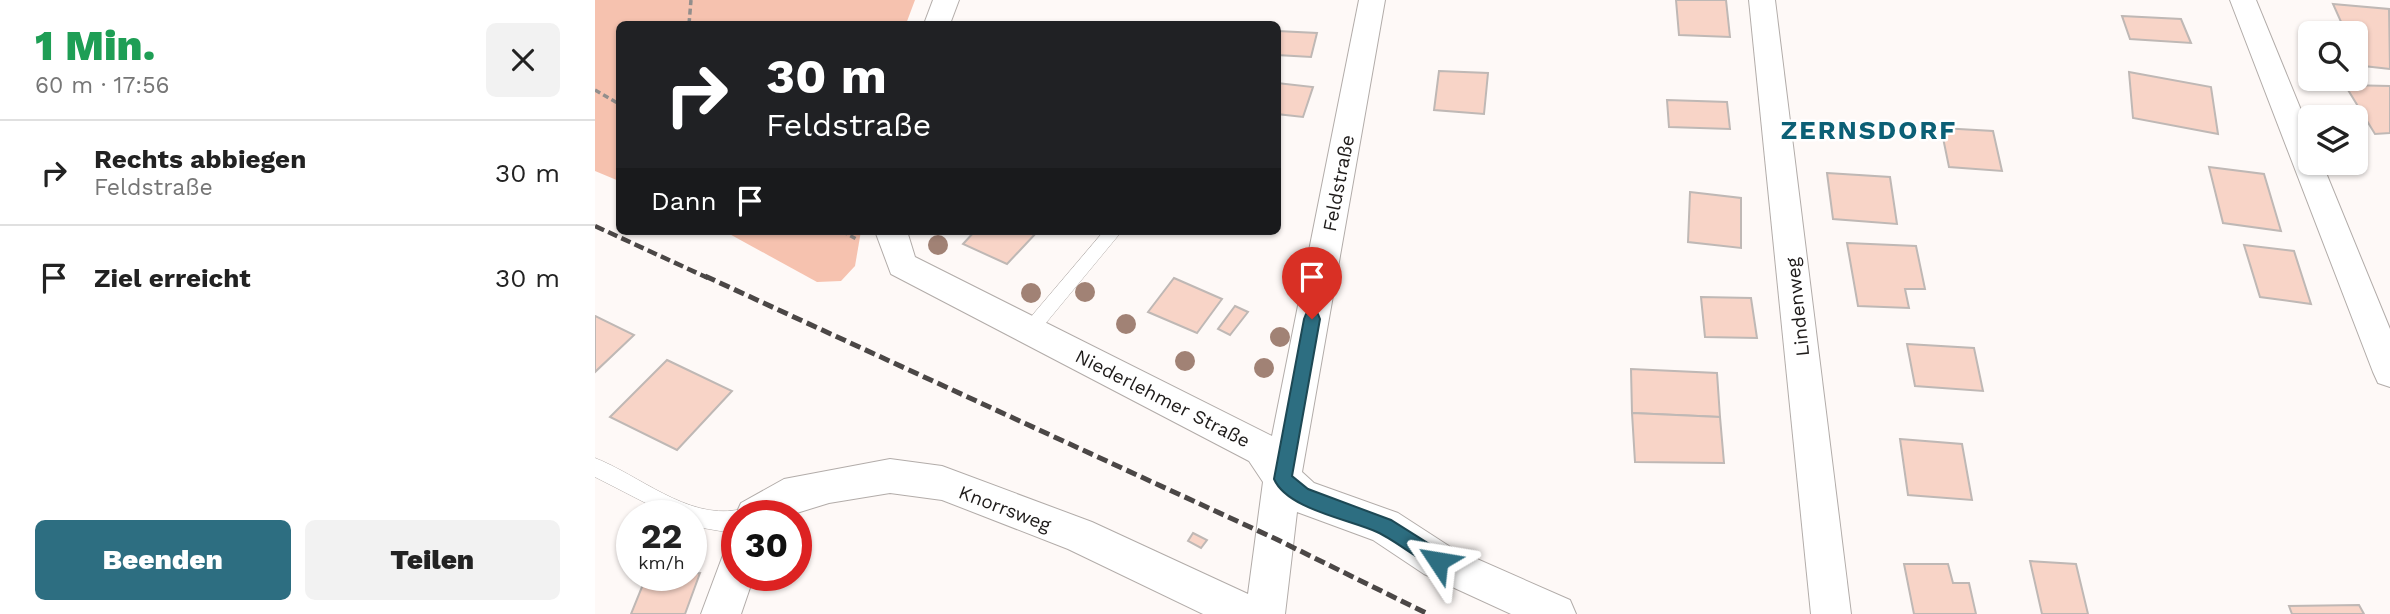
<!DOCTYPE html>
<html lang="de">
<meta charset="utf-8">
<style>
body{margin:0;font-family:"Work Sans",sans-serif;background:#f2f2f2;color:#222;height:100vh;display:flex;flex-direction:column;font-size:26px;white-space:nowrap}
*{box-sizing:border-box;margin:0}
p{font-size:23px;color:#767676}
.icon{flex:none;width:38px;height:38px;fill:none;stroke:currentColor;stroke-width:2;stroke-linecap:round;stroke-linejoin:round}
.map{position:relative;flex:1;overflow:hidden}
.drawer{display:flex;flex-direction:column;background:#fff;width:595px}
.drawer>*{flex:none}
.top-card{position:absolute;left:21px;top:21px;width:665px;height:214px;border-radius:10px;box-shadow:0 2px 5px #0004;background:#202124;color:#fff;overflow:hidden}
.tools{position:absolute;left:1703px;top:21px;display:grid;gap:14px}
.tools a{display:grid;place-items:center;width:70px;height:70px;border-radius:10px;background:#fff;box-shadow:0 2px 5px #0004;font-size:35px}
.speed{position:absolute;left:21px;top:500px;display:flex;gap:14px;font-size:35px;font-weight:700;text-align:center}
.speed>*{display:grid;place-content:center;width:91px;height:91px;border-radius:50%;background:#fff;box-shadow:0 2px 5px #0004;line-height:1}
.speed small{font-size:18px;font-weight:400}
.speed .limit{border:10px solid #d22;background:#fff;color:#111}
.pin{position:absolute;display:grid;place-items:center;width:60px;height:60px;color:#fff;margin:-72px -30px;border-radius:50% 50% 50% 0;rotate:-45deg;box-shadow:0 0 7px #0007}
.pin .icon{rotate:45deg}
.me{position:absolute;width:77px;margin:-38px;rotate:303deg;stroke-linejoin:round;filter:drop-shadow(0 0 5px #0008)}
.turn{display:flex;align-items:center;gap:24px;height:147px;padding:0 35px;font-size:32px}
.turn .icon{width:91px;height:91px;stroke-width:2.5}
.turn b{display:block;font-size:49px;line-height:60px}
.then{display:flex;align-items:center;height:66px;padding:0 35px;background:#0003;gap:14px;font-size:26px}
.round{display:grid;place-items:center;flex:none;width:74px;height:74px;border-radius:10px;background:#f2f2f2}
.head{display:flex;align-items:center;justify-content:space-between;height:119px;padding:0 35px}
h1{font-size:42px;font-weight:800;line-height:52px;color:#1e9e55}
.action{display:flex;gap:14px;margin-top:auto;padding:14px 35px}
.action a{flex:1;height:80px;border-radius:10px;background:#2d6e81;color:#fff;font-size:28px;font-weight:800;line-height:80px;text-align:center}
.action a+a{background:#f2f2f2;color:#222}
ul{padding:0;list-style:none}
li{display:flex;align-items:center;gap:21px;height:105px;padding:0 35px;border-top:2px solid #e0e0e0}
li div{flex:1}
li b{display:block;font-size:26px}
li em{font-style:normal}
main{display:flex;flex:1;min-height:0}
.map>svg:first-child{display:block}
</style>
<main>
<section class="drawer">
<div class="head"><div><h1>1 Min.</h1><p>60 m · 17:56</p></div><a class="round"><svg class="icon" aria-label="close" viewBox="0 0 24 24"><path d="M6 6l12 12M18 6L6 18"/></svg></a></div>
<ul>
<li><svg class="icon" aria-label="right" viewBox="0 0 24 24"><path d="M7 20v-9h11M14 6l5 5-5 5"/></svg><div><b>Rechts abbiegen</b><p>Feldstraße</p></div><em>30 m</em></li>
<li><svg class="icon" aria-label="arrive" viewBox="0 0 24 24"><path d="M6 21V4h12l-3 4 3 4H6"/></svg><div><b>Ziel erreicht</b></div><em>30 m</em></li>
</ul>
<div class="action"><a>Beenden</a><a>Teilen</a></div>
</section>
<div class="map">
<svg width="1795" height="614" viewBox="0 0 1795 614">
<rect width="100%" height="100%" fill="#fef9f7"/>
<!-- green -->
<g fill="#f6c2af">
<path d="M0 0H320L311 24H24V181L0 171Z"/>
<path d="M129 231H266L260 266 246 281 222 282Z"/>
</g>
<!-- building -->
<g fill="#f8d4c7" stroke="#bfb8b5" stroke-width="2">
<path d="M1081 0H1131L1135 37 1084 35Z"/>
<path d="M1738 4 1794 9 1795 69 1760 65V33H1751Z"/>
<path d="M1527 16 1586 19 1596 43 1535 39Z"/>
<path d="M682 31 722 33 716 57 682 55Z"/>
<path d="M844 71 893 73 889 114 839 110Z"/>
<path d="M1534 72 1616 87 1623 134 1538 118Z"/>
<path d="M682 83 718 87 708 117 682 114Z"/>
<path d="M1750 85 1795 86V133L1780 134Z"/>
<path d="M1072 100 1132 102 1135 129 1074 127Z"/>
<path d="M1346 128 1398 131 1407 171 1354 167Z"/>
<path d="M1614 167 1669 174 1686 231 1628 223Z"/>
<path d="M1232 173 1295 177 1302 224 1238 219Z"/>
<path d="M1095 192 1146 198V248L1093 242Z"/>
<path d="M380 231H443L412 264 368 244Z"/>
<path d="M1252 243 1321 246 1330 289H1310L1314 308 1263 306Z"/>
<path d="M1649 245 1699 251 1716 304 1665 297Z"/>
<path d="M579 278 627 299 602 333 553 312Z"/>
<path d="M1106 297 1156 298 1162 338 1110 337Z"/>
<path d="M640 306 653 312 635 335 623 329Z"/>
<path d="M0 316 39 335 0 372Z"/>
<path d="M1312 344 1379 348 1388 391 1320 386Z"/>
<path d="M72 360 137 391 82 450 15 417Z"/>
<path d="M1036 369 1122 373 1125 417 1037 413Z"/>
<path d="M1037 413 1125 417 1129 463 1040 462Z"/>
<path d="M1305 439 1367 444 1377 500 1313 495Z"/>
<path d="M598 533 612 540 606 548 593 541Z"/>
<path d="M1435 561 1481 564 1493 614H1447Z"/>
<path d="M1309 564H1353L1358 583H1374L1381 614H1319Z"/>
<path d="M105 573 90 614H36L51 577Z"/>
<path d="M1764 605 1769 614H1697L1694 606Z"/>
</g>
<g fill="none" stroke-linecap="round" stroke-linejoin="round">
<!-- lane casing -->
<g stroke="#b2aca9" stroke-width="1">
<g id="lane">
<path d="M509 231H527L441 335 435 338 429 335 426 330 429 325Z"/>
<path d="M0 458C44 475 92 519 142 510L150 516H142V530L131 532 96 526V516H76L0 477Z"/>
</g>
</g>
<!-- street casing -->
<g stroke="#b2aca9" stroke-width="2">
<g id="street">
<path d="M338 0H364L355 24H329Z"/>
<path d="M764 0H790L707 472 719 483 803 513 857 548 975 600 981 614H916L829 574 778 540 702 512 690 614H608L473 549 347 500 295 493 234 503 192 516H142V520L140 516 146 503 189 479 295 459 347 466 497 522 653 594 668 482 654 461 296 274 280 231H312L320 257 677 436Z"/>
<path d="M1154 0H1180L1256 614H1216Z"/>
<path d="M1635 0H1661L1715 132V163H1727L1795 329V387L1783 383 1778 372Z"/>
<path d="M142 549V576H159L146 614H106L128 555Z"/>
</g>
</g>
<!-- path -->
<g stroke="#928e8c" stroke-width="3.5" stroke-dasharray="6 3.5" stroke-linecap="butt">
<path d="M94 24 96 0"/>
<path d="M0 90 24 104"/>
<path d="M247 231 263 240"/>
</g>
<!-- lane -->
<use href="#lane" fill="#fff" fill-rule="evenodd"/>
<!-- street -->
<use href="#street" fill="#fff" fill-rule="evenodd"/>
<!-- rail-far1 -->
<path stroke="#4b4746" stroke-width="4.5" stroke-dasharray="10 4.5" stroke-linecap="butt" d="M0 226 113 278"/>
<!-- rail -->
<path stroke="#4b4746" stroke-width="5" stroke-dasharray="11 5" stroke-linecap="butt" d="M110 276 681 539 833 614"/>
</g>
<!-- trees -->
<g fill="#a18275">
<circle cx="343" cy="245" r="10"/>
<circle cx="490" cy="292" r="10"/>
<circle cx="436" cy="293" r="10"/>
<circle cx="531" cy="324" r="10"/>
<circle cx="685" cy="337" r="10"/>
<circle cx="590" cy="361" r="10"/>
<circle cx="669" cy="368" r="10"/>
</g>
<!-- route -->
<path fill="#2d6e81" stroke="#1d4854" stroke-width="2" d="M717 312 723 314 725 319 697 476 713 489 796 520 850 554 852 561 850 567 843 570 837 567C819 556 801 541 782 532 753 519 692 509 679 479L709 319 711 314Z"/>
<g text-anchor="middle" stroke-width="5" stroke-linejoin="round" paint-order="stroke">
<!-- street labels -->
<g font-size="19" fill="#1e1b1a" stroke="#fff">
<text transform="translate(743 183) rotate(-79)" y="7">Feldstraße</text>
<text transform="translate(1202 307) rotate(-96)" y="7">Lindenweg</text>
<text transform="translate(568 398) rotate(27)" y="7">Niederlehmer Straße</text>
<text transform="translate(410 508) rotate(21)" y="7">Knorrsweg</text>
</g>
<!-- district labels -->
<g font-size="26" font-weight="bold" letter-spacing="2" fill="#0c6076" stroke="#fff">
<text x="1274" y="139">ZERNSDORF</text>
</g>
</g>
</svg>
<div class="tools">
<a><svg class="icon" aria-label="search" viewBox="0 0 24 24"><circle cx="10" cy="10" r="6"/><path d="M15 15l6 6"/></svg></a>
<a><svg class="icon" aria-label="layers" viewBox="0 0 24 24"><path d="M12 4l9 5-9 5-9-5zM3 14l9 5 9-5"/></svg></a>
</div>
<div class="speed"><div>22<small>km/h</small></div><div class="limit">30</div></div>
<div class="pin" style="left:717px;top:319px;background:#d93025"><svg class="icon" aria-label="arrive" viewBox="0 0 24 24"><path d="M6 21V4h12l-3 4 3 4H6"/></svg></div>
<svg class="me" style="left:843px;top:561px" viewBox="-20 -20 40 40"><path d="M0-17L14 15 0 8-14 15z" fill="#2d6e81" stroke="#fff" stroke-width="4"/></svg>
<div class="top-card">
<div class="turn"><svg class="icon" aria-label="right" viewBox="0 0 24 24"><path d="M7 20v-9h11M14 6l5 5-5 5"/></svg><div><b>30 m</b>Feldstraße</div></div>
<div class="then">Dann<svg class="icon" aria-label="arrive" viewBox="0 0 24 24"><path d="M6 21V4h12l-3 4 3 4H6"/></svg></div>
</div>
</div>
</main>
